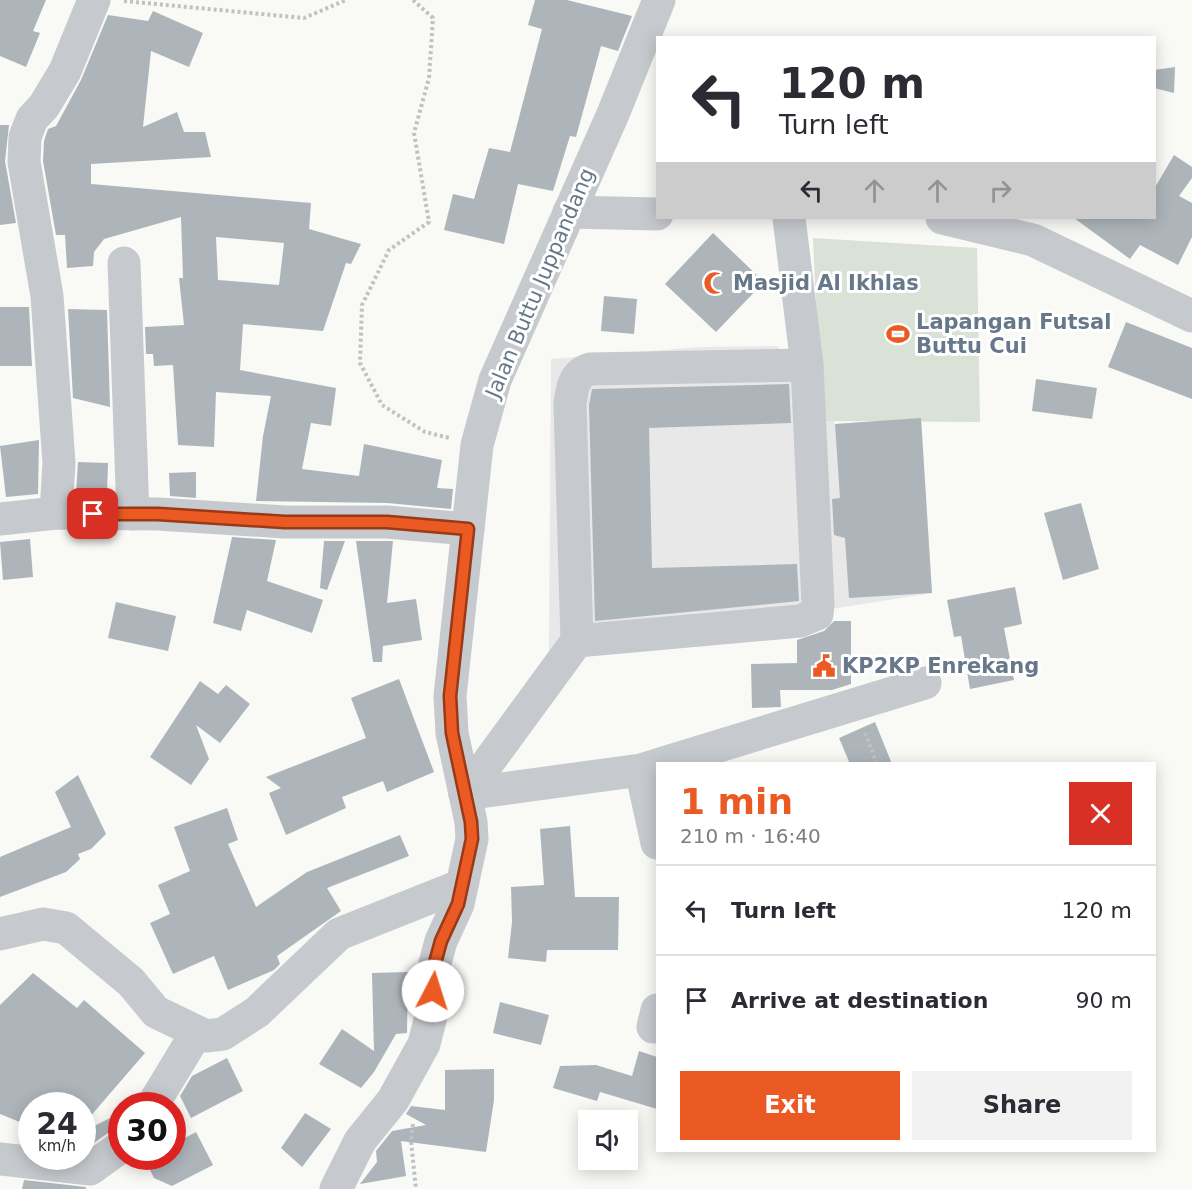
<!DOCTYPE html>
<meta charset="utf-8">
<style>
body{margin:0;font-family:"DejaVu Sans",sans-serif;background:#f2f2f3;color:#2b2b33;height:100vh;display:flex;flex-direction:column;font-size:22px;white-space:nowrap}
*{box-sizing:border-box;margin:0}
p{font-size:20px;color:#7c7c81}
.icon{flex:none;width:33px;height:33px;fill:none;stroke:currentColor;stroke-width:2;stroke-linecap:round;stroke-linejoin:round}
.map{position:relative;flex:1;overflow:hidden}
.details{position:absolute;left:656px;top:762px;width:500px;height:390px;display:flex;flex-direction:column;background:#fff;border-radius:0px;box-shadow:0 3px 15px #0003}
.details>*{flex:none}
.hud{position:absolute;left:656px;top:36px;width:500px;height:183px;border-radius:0px;box-shadow:0 3px 15px #0003;background:#fff;color:#2b2b33;overflow:hidden}
.tools{position:absolute;left:578px;top:1110px;display:grid;gap:12px}
.tools a{display:grid;place-items:center;width:60px;height:60px;border-radius:0px;background:#fff;box-shadow:0 3px 15px #0003;font-size:30px}
.speed{position:absolute;left:18px;top:1092px;display:flex;gap:12px;font-size:30px;font-weight:700;text-align:center}
.speed>*{display:grid;place-content:center;width:78px;height:78px;border-radius:50%;background:#fff;box-shadow:0 3px 15px #0003;line-height:1}
.speed small{font-size:15px;font-weight:400}
.speed .limit{border:9px solid #d22;background:#fff;color:#111}
.pin{position:absolute;display:grid;place-items:center;width:51px;height:51px;color:#fff;margin:-26px;border-radius:12px;box-shadow:0 3px 9px #0006}
.me{position:absolute;width:66px;margin:-33px;rotate:5deg;stroke-linejoin:round;filter:drop-shadow(0 0 4px #0008)}
.turn{display:flex;align-items:center;gap:21px;height:126px;padding:0 24px;font-size:27px}
.turn .icon{width:78px;height:78px;stroke-width:2.5}
.turn b{display:block;font-size:42px;line-height:51px}
.lanes{display:flex;align-items:center;height:57px;padding:0 24px;background:#0003;justify-content:center;gap:30px;direction:ltr}
.lanes .off{opacity:.35}
.round{display:grid;place-items:center;flex:none;width:63px;height:63px;border-radius:0px;background:#f2f2f3}
.summary{display:flex;align-items:center;justify-content:space-between;height:102px;padding:0 24px}
h1{font-size:36px;font-weight:600;line-height:45px;color:#ec5a23}
.action{display:flex;gap:12px;margin-top:auto;padding:12px 24px}
.action a{flex:1;height:69px;border-radius:0px;background:#ec5a23;color:#fff;font-size:24px;font-weight:600;line-height:69px;text-align:center}
.action a+a{background:#f2f2f3;color:#2b2b33}
ul{padding:0;list-style:none}
li{display:flex;align-items:center;gap:18px;height:90px;padding:0 24px;border-top:2px solid #e1e1e2}
li div{flex:1}
li b{display:block;font-size:22px}
li em{font-style:normal}
.map>svg:first-child{display:block}
</style>
<div class="map">
<svg width="1192" height="1189" viewBox="0 0 1192 1189">
<rect width="100%" height="100%" fill="#f9f9f6"/>
<!-- built -->
<path fill="#e7e8e7" d="M777 346 835 424 921 418 932 593 549 654 551 359 700 347Z"/>
<!-- green -->
<path fill="#dae1d7" d="M813 238 977 248 980 422 821 421Z"/>
<!-- building -->
<g fill="#adb5bb" fill-rule="evenodd">
<path d="M0 0H46L33 31 40 33 26 67 0 56Z"/>
<path d="M535 0H567L632 16 618 51 601 46 576 137 570 136 553 191 518 184 504 244 444 230 453 194 474 199 489 148 510 152 542 29 528 25Z"/>
<path d="M153 11 203 33 189 67 151 51 143 127 177 112 184 132H205L211 157 91 164V184L311 203 309 229 361 244 351 264 346 263 323 331 243 324 240 370 336 388 331 426 311 423 302 469 359 476 364 444 442 460 437 488 453 489 451 509 387 503 256 501 263 436 271 396 216 392 214 447 178 445 173 365 154 366 153 354H146L145 327 184 325 179 278H183L181 217 104 239 94 252 93 266 67 268 65 235H56L43 161 44 141 48 129 56 126 81 80 108 15 148 21ZM216 237 284 243 279 285 218 280Z"/>
<path d="M1175 67 1174 93 1154 88V70Z"/>
<path d="M0 125H9L5 161 16 223 0 225Z"/>
<path d="M1174 155 1192 167V178L1179 196 1192 203V237L1178 265 1140 245 1130 259 1074 218H1154V189Z"/>
<path d="M713 233 764 282 716 332 665 284Z"/>
<path d="M604 296 637 299 634 334 601 331Z"/>
<path d="M0 307H29L32 366H0Z"/>
<path d="M68 309 107 310 110 407 73 398Z"/>
<path d="M1126 322 1192 348V399L1108 367Z"/>
<path d="M1036 379 1097 388 1092 419 1032 411Z"/>
<path d="M789 384 791 423 649 428 652 568 797 564 799 601 595 621 589 405 592 389Z"/>
<path d="M921 418 932 593 849 598 845 538 834 535 832 499 840 498 835 424Z"/>
<path d="M39 440 38 494 6 497 0 446Z"/>
<path d="M78 462 108 463 107 494H76Z"/>
<path d="M196 472V498L170 496 169 473Z"/>
<path d="M1081 503 1099 569 1063 580 1044 513Z"/>
<path d="M232 537 276 540 267 581 323 600 312 633 247 610 241 631 213 623Z"/>
<path d="M30 539 33 577 3 580 0 542Z"/>
<path d="M324 541H345L327 590 320 588Z"/>
<path d="M356 541H393L387 603 416 599 422 640 383 646 382 662H373Z"/>
<path d="M1015 587 1022 624 1004 628 1014 680 970 689 961 636 954 637 947 600Z"/>
<path d="M116 602 176 616 168 651 108 638Z"/>
<path d="M834 621H851V684L832 690H780L781 707 752 708 751 664 797 663V640L824 631Z"/>
<path d="M399 679 434 772 387 792 383 781 342 797 346 808 286 835 269 793 281 788 266 777 366 738 351 698Z"/>
<path d="M200 681 218 694 226 685 250 704 220 743 196 725 209 759 191 785 150 757Z"/>
<path d="M875 722 892 764H850L839 738Z"/>
<path d="M78 775 106 834 91 849 78 854 80 859 66 872 0 897V857L71 827 55 792Z"/>
<path d="M227 808 238 840 228 844 256 907 307 872 400 835 409 856 327 888 341 911 277 956 280 964 274 970 228 990 214 956 173 974 150 923 170 914 158 885 190 871 174 827Z"/>
<path d="M570 826 575 897H619L618 950H547L546 962 508 958 512 922 511 887 544 885 540 829Z"/>
<path d="M408 972 407 1033 396 1034 374 1072 361 1088 319 1064 342 1029 374 1051 372 973Z"/>
<path d="M33 973 77 1008 84 1000 145 1053 82 1126V1106H32V1127L0 1114V1005Z"/>
<path d="M500 1002 549 1015 541 1045 493 1033Z"/>
<path d="M639 1051 657 1057V1109L600 1092 597 1101 553 1088 560 1066 596 1065 632 1076Z"/>
<path d="M227 1058 243 1091 191 1118 180 1096 192 1076Z"/>
<path d="M494 1069V1100L486 1152 401 1141 406 1176 360 1184 377 1162 376 1151 392 1131 426 1125 406 1114 411 1106 445 1110V1070Z"/>
<path d="M305 1113 331 1129 302 1167 281 1148Z"/>
<path d="M118 1114 111 1131 85 1149 82 1148V1132Z"/>
<path d="M196 1132 213 1165 172 1186 154 1178 143 1156H172V1145Z"/>
<path d="M24 1180 86 1187V1189H22Z"/>
</g>
<g fill="none" stroke-linecap="round" stroke-linejoin="round">
<!-- path -->
<g stroke="#bfc2c4" stroke-width="4" stroke-dasharray="3 3" stroke-linecap="butt">
<path d="M413 0 433 18 429 78 414 133 429 222 389 250 362 305 360 363 382 405 425 432 450 438"/>
<path d="M124 1 304 18 346 0"/>
<path d="M865 733 877 764"/>
<path d="M413 1124 411 1141 416 1189"/>
</g>
<!-- minor -->
<g stroke="#c6cace" stroke-width="33">
<path d="M569 212 657 214"/>
<path d="M942 218 1033 240 1192 316"/>
<path d="M124 263 133 514"/>
<path d="M56 513 59 463 47 296 24 162 25 137 32 119 44 106 65 71 94 0"/>
<path d="M0 519 56 513 158 514 285 522H387L468 529"/>
<path d="M577 641 570 404C572 390 573 374 590 369L807 365"/>
<path d="M660 764 925 683"/>
<path d="M641 770 657 843"/>
<path d="M465 794 577 641 800 621 817 614 818 604 807 365 789 218"/>
<path d="M465 794 641 770 657 765"/>
<path d="M0 934 43 924 66 928 131 982 156 1012 206 1036 223 1034 257 1012 339 934 462 885"/>
<path d="M653 1027 657 1010"/>
<path d="M152 1106 197 1032"/>
<path d="M0 1159 90 1169 122 1146"/>
<path d="M336 1189 360 1141 393 1100 424 1044 432 1012 435 963 441 941 458 904 472 839 471 822 452 733 450 696 477 445 495 380 613 114 659 0"/>
</g>
</g>
<g fill="none" stroke-linecap="round" stroke-linejoin="round">
<!-- route casing -->
<g stroke="#993a17" stroke-width="15">
<path id="route" d="M93 514H158L285 522H387L468 529 450 696 452 733 471 822 472 839 458 904 441 941 435 963 433 991"/>
</g>
<!-- route -->
<use href="#route" stroke="#ec5a23" stroke-width="10"/>
</g>
<!-- icons -->
<defs>
<g id="mosque-bare" transform="scale(1.8)"><path d="M3.5-4.9A6 6 0 1 0 3.5 4.9A5 5 0 1 1 3.5-4.9Z" fill="#ec5a23" stroke="#fff" stroke-width="2.5" paint-order="stroke"/></g>
<g id="stadium-bare" transform="scale(1.8)"><path d="M0-5a6.5 5 0 1 0 0 10a6.5 5 0 1 0 0-10ZM-3.5-1.8h7v3.6h-7Z" fill="#ec5a23" stroke="#fff" stroke-width="2.5" paint-order="stroke"/></g>
<g id="civic-bare" transform="scale(1.8)"><path d="M-.6-6.5H3V-4.5H.6V-3L4-1V1h2V6H-6V1h2V-1L-.6-3ZM-1.2 2.5V6h2.4V2.5Z" fill="#ec5a23" stroke="#fff" stroke-width="2.5" paint-order="stroke"/></g>
</defs>
<g fill-rule="evenodd">
<use href="#mosque-bare" x="715" y="283"/>
<use href="#stadium-bare" x="898" y="334"/>
<use href="#civic-bare" x="824" y="666"/>
</g>
<g text-anchor="middle" stroke-width="6" stroke-linejoin="round" paint-order="stroke">
<!-- street labels -->
<g font-size="21" fill="#667889" stroke="#fff">
<text transform="translate(540 283) rotate(-67)" y="7">Jalan Buttu Juppandang</text>
</g>
<!-- poi labels -->
<g font-size="21" font-weight="bold" fill="#667889" stroke="#fff" text-anchor="start">
<text x="733" y="290">Masjid Al Ikhlas</text>
<text x="916" y="329">Lapangan Futsal<tspan x="916" dy="24">Buttu Cui</tspan></text>
<text x="842" y="673">KP2KP Enrekang</text>
</g>
</g>
</svg>
<div class="tools">
<a><svg class="icon" aria-label="sound" viewBox="0 0 24 24"><path d="M4 9h4l5-4v14l-5-4H4zM17 9q2 3 0 6"/></svg></a>
</div>
<div class="speed"><div>24<small>km/h</small></div><div class="limit">30</div></div>
<div class="pin" style="left:93px;top:514px;background:#d93025"><svg class="icon" aria-label="arrive" viewBox="0 0 24 24"><path d="M6 21V4h12l-3 4 3 4H6"/></svg></div>
<svg class="me" style="left:433px;top:991px" viewBox="-20 -20 40 40"><circle r="19" fill="#fff"/><path d="M0-13L10 11 0 6-10 11z" fill="#ec5a23"/></svg>
<div class="hud">
<div class="turn"><svg class="icon" aria-label="left" viewBox="0 0 24 24"><path d="M17 20v-9H6M10 6l-5 5 5 5"/></svg><div><b>120 m</b>Turn left</div></div>
<div class="lanes"><svg class="icon" aria-label="left" viewBox="0 0 24 24"><path d="M17 20v-9H6M10 6l-5 5 5 5"/></svg><svg class="icon off" aria-label="ahead" viewBox="0 0 24 24"><path d="M12 20V5M6 11l6-6 6 6"/></svg><svg class="icon off" aria-label="ahead" viewBox="0 0 24 24"><path d="M12 20V5M6 11l6-6 6 6"/></svg><svg class="icon off" aria-label="right" viewBox="0 0 24 24"><path d="M7 20v-9h11M14 6l5 5-5 5"/></svg></div>
</div>
<section class="details">
<div class="summary"><div><h1>1 min</h1><p>210 m · 16:40</p></div><a class="round" style="background:#d93025;color:#fff"><svg class="icon" aria-label="close" viewBox="0 0 24 24"><path d="M6 6l12 12M18 6L6 18"/></svg></a></div>
<ul>
<li><svg class="icon" aria-label="left" viewBox="0 0 24 24"><path d="M17 20v-9H6M10 6l-5 5 5 5"/></svg><div><b>Turn left</b></div><em>120 m</em></li>
<li><svg class="icon" aria-label="arrive" viewBox="0 0 24 24"><path d="M6 21V4h12l-3 4 3 4H6"/></svg><div><b>Arrive at destination</b></div><em>90 m</em></li>
</ul>
<div class="action"><a>Exit</a><a>Share</a></div>
</section>
</div>
